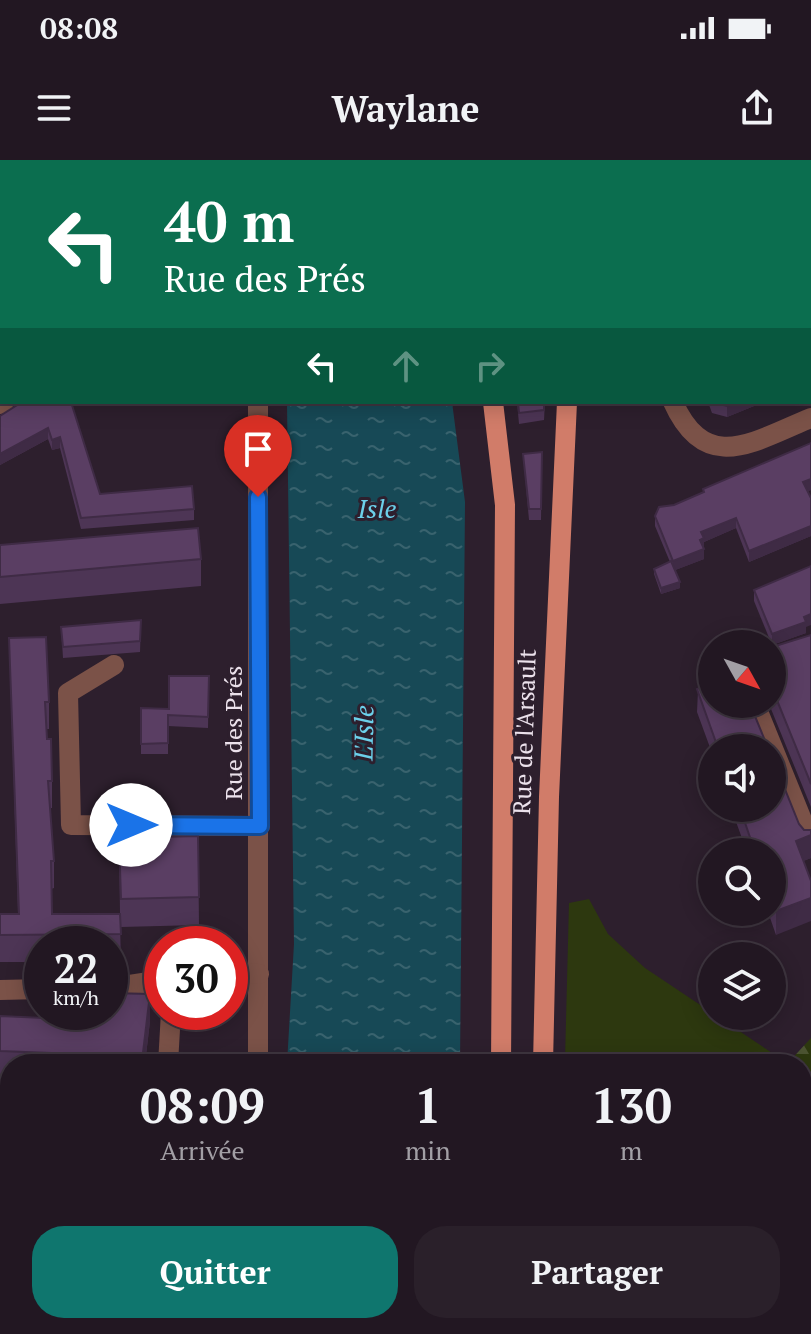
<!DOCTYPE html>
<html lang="fr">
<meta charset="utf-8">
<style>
body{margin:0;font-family:"PT Serif",serif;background:#2a202a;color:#f1f3f6;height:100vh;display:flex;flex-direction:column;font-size:30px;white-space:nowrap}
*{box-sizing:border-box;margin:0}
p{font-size:26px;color:#a29fa5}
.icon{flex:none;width:44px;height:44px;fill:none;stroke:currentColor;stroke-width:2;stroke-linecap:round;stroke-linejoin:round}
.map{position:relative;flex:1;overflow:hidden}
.panel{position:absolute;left:0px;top:894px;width:812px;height:280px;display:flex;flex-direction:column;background:#221722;border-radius:32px 32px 0 0;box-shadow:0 4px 20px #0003,0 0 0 2px #3f3640}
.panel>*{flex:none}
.banner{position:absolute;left:0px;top:0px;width:812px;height:244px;box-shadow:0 4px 20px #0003,0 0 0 2px #3f3640;background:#0b6e4f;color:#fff;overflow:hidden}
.needle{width:52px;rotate:130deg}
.controls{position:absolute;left:698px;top:470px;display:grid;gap:16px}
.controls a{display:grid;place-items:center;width:88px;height:88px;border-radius:50%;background:#221722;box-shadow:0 4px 20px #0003,0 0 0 2px #3f3640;font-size:40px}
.speed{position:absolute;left:24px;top:766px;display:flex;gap:16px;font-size:40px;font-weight:700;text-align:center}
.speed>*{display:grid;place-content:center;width:104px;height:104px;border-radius:50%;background:#221722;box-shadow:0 4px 20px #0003,0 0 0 2px #3f3640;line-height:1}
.speed small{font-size:20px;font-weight:400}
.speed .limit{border:12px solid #d22;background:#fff;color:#111}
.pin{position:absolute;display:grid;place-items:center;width:68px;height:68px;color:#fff;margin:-82px -34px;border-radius:50% 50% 50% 0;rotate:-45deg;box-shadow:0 0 8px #0007}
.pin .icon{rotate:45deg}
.me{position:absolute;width:88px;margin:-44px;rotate:90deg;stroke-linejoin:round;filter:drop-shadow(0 0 6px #0008)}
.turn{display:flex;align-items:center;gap:28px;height:168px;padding:0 32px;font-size:36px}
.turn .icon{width:104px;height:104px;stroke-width:2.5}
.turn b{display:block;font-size:56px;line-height:68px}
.lanes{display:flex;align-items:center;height:76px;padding:0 32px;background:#0003;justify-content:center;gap:40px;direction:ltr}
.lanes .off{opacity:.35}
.eta{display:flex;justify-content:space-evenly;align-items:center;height:136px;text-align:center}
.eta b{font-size:48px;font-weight:700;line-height:56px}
.button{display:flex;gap:16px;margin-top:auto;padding:16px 32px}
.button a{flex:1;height:92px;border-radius:32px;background:#0f766e;color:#fff;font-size:32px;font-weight:700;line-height:92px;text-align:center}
.button a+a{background:#2a202a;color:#f1f3f6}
.status{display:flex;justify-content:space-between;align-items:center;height:56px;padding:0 40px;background:#221722;direction:ltr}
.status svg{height:22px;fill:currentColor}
header{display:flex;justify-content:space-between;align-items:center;height:104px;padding:0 32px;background:#221722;font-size:36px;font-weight:700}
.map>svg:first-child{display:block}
</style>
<div class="status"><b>08:08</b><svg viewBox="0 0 49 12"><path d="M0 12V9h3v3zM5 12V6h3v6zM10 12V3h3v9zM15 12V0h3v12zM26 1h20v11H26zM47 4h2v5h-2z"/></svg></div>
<header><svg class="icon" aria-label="menu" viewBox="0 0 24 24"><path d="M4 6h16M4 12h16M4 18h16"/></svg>Waylane<svg class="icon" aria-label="share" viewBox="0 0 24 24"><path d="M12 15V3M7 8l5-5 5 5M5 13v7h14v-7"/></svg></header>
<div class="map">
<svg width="811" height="1174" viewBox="0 0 811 1174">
<defs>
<pattern id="forest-firs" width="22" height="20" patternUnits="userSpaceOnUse" patternTransform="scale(2)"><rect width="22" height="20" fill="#2d380f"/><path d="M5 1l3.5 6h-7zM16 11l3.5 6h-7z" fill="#4c5432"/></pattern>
<pattern id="water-ripples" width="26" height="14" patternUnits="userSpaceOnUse" patternTransform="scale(2)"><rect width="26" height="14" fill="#174956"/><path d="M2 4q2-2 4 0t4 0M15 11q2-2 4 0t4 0" fill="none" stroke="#39636e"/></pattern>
</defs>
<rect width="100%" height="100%" fill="#2d1f2d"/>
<!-- grass -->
<path fill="#2d380f" d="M589 739 608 774 645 808 787 903 591 904 565 900 569 743Z"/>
<!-- forest -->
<path fill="url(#forest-firs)" d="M811 878V1174H667L666 1164H802V904H787Z"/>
<!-- water -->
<g fill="url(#water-ripples)">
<path d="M287 242H452L465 342 460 904H287L294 784Z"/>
<path d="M270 1164H457V1174H267Z"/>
</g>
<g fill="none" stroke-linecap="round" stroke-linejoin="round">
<!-- minor -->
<g stroke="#7b5248" stroke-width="20">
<path d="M237 0 238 2"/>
<path d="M810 35H811"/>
<path d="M0 58 2 67"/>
<path d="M258 242V904"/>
<path d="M673 242C706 316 754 281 811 258"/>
<path d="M0 244 4 242"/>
<path d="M114 505 68 533 71 665 260 666"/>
<path d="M755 544 811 682"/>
<path d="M230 812 259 814"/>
<path d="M110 828 162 820"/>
<path d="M0 830 42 829"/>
<path d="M168 904 171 852"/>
<path d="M0 944H10"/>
<path d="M0 1033 10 1036"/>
<path d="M242 1174 244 1164"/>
</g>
<!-- major -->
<g stroke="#d17c69" stroke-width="20">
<path d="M466 0V2"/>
<path d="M560 0V2"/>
<path d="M493 242 505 345 501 904"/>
<path d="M543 904 549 637 567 242"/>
<path d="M504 1164V1174"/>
<path d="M523 1174 524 1164"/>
</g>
</g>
<!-- wall -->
<g fill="#4d3555">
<path d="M22 242H74L71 243 100 334 194 349V360L81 369 60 288 52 290 48 279 0 305V256Z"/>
<path d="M517 242H545L544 260 519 264Z"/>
<path d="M708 242H764L727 257 712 253Z"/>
<path d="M811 283V330L808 331 811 338V376L749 402 736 368 704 382V399L675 410 680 428 661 434 654 414V409L670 402 655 366V356L703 333V329Z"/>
<path d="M542 292 541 360H529L523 294Z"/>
<path d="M0 385 201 399V426L0 444Z"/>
<path d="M754 430 806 467V473L772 485 754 441Z"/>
<path d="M141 460 140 492 63 498 61 467Z"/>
<path d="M811 475V647L769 544H772V487Z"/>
<path d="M9 478 49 542V569H46L52 621V648H50L54 701V728L51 729 52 754H120L119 678 198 676 199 765 121 767 120 764 121 801 110 802V784H42V802H0V754H18Z"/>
<path d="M699 508 768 588H712V593L697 552Z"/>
<path d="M209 516 208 568 168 566V594H141V548L169 549Z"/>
<path d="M731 648H772L811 698 803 701 776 775 768 752H772V692H747Z"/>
<path d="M0 856 150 861 145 904H10V919H0Z"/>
<path d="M102 1164H199L197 1174H143L102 1166Z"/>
</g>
<!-- shaded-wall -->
<g fill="#3f2b45">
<path d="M780 0H803L799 2H776Z"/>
<path d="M738 242H764L727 257V246Z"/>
<path d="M48 268V279L0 305V294Z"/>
<path d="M60 277V288L52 290V280Z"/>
<path d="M811 319V330L803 333V322Z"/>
<path d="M736 358V368L704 382V389L700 390 701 372Z"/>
<path d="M811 366V376L749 402V391Z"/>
<path d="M704 389V399L673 411V401Z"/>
<path d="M680 422V428L661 434V428Z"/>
<path d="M811 454V465L806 467V473L772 485V474Z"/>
<path d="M811 675V698L796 704V681Z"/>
<path d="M811 738V761L776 775V751Z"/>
<path d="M150 834V861L145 904H142Z"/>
</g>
<!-- building -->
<g fill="#5a3e63" stroke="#3f2b45" stroke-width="2">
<path d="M14 0H121V2H15Z"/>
<path d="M702 0H780L776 2H698Z"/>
<path d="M811 59V103L810 104V60Z"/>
<path d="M22 242H71L100 334 192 326 194 349 81 358 60 277 52 280 48 268 0 294V256Z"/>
<path d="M518 242H544V250L519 253Z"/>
<path d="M712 242H738L727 246Z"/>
<path d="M811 283V319L803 322 811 338V366L749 391 736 358 701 372 704 378 700 380 704 389 673 401 655 356 659 347 674 345 704 332 703 329Z"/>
<path d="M542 292 541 349H529L523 294Z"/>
<path d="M198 368 201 399 0 417V385Z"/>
<path d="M671 401 680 422 661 428 654 409Z"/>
<path d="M811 406V454L804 457 806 462 772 474 754 430Z"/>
<path d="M141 460 140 481 63 487 61 467Z"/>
<path d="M811 475V624L772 528V487Z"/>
<path d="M46 477 49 542H45L47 579H51L52 621H48L54 701H51L52 754H120L121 774 0 775V754H19L9 478Z"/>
<path d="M712 505V544H750L768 588H718L697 529 705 526 699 508Z"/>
<path d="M169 516H209L208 557 168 555V583L141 584V548L169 549Z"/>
<path d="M772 597 799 664 804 670H811V675L796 681 811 721V738L776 751 772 739V692H755L740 648H772Z"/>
<path d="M198 676 199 737 121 739 119 678Z"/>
<path d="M110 833 150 834 142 901 76 899V894L0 891V856L66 859V852H110Z"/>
<path d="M148 1164H196L195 1173Z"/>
<rect x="542" y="1164" width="28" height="10"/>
</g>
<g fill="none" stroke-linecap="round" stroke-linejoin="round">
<!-- route casing -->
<g stroke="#114b97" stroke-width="20">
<path id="route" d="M131 665 260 666 258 337"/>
</g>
<!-- route -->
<use href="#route" stroke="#1a73e8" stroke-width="14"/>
</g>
<g text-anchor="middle" stroke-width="6" stroke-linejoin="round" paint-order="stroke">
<!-- street labels -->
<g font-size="24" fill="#ebe1eb" stroke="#2d1f2d">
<text transform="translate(525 572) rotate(-88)" y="8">Rue de l'Arsault</text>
<text transform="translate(234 573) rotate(-90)" y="8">Rue des Prés</text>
</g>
<!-- water labels -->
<g font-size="26" font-style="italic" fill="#6cd0ea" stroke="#2d1f2d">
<text x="377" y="358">Isle</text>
<text transform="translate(364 573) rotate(-89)" y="9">L'Isle</text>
</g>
</g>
</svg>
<div class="controls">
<a><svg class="needle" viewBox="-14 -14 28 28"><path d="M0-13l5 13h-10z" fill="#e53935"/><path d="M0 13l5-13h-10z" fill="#a29fa5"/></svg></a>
<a><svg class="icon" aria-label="sound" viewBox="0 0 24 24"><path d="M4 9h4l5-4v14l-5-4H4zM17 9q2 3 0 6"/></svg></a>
<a><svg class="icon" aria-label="search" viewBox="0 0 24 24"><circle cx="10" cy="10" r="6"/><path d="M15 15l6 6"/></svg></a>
<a><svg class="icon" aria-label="layers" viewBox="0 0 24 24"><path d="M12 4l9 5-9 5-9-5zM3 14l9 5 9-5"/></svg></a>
</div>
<div class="speed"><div>22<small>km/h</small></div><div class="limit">30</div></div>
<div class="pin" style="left:258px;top:337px;background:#d93025"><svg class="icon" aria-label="arrive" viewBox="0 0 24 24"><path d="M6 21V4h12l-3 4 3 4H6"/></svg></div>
<svg class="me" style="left:131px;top:665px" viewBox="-20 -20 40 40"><circle r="19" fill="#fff"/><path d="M0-13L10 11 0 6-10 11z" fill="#1a73e8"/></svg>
<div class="banner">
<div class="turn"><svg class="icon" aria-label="left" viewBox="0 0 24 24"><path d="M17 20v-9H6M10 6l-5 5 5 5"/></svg><div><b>40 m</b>Rue des Prés</div></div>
<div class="lanes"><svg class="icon" aria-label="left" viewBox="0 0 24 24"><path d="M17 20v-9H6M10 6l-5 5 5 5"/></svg><svg class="icon off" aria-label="ahead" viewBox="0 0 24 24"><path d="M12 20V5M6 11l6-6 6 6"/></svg><svg class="icon off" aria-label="right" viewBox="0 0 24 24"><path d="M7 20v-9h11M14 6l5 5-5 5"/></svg></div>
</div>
<section class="panel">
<div class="eta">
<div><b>08:09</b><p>Arrivée</p></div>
<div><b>1</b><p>min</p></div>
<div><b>130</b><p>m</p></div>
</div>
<div class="button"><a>Quitter</a><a>Partager</a></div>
</section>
</div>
